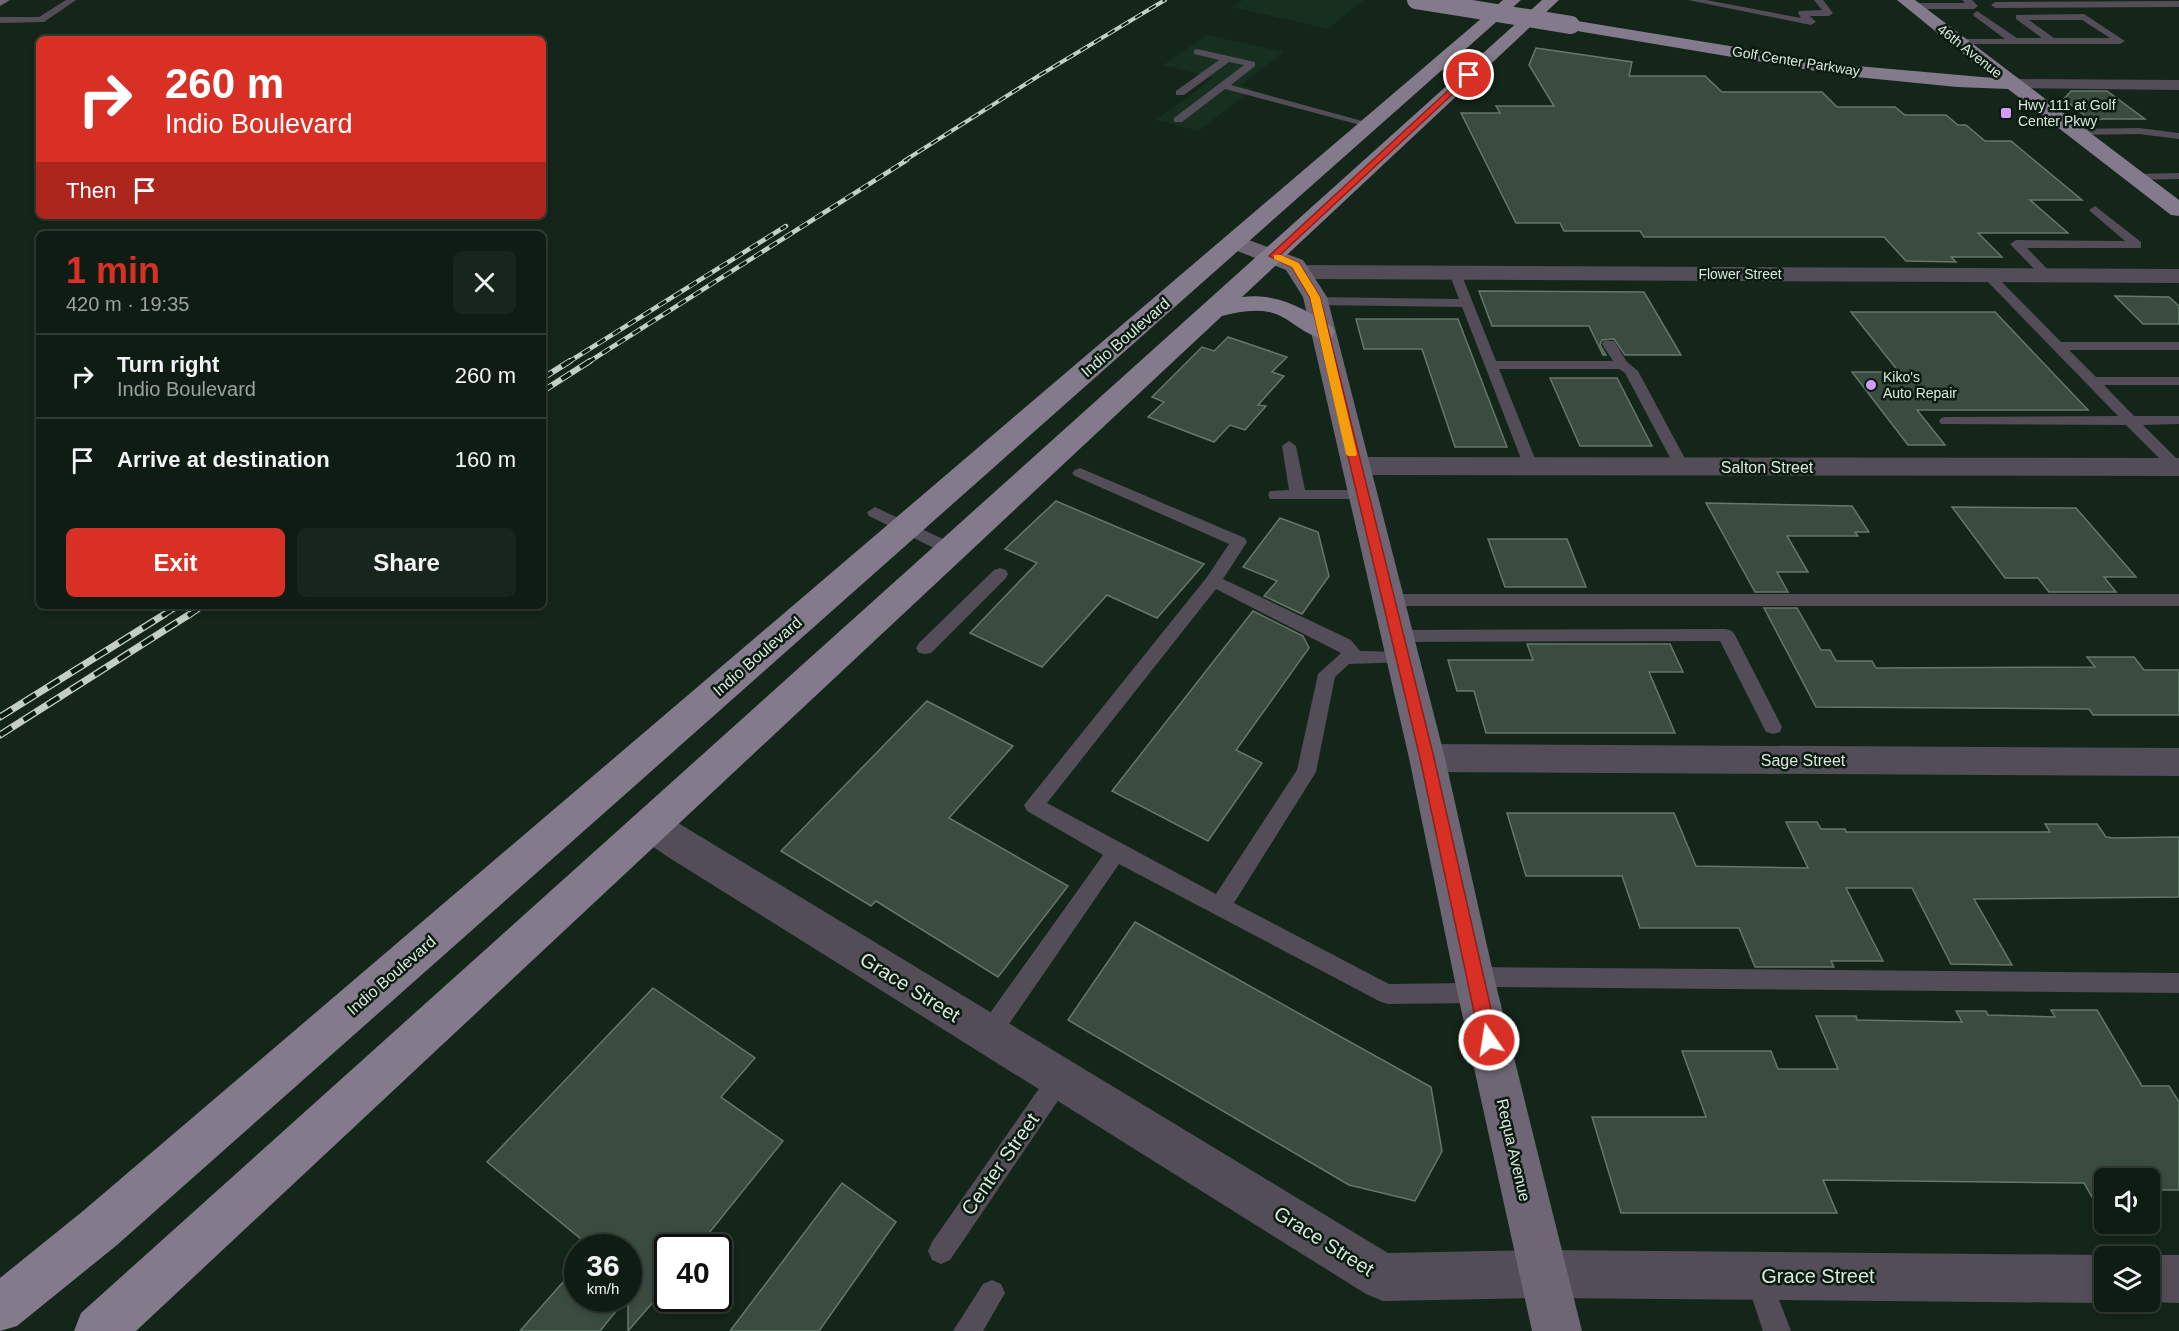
<!DOCTYPE html>
<meta charset="utf-8">
<style>
body{margin:0;font-family:Arial,sans-serif;background:#18251c;color:#f1f3f6;height:100vh;display:flex;flex-direction:column;font-size:22px;white-space:nowrap}
*{box-sizing:border-box;margin:0}
p{font-size:20px;color:#9ba1a0}
.icon{flex:none;width:33px;height:33px;fill:none;stroke:currentColor;stroke-width:2;stroke-linecap:round;stroke-linejoin:round}
.map{position:relative;flex:1;overflow:hidden}
.panel{position:absolute;left:36px;top:231px;width:510px;height:378px;display:flex;flex-direction:column;background:#0f1c13;border-radius:9px;box-shadow:0 3px 9px #0003,0 0 0 2px #2f3a33}
.panel>*{flex:none}
.top-card{position:absolute;left:36px;top:36px;width:510px;height:183px;border-radius:9px;box-shadow:0 3px 9px #0003,0 0 0 2px #2f3a33;background:#d93025;color:#fff;overflow:hidden}
.buttons{position:absolute;left:2094px;top:1168px;display:grid;gap:12px}
.buttons a{display:grid;place-items:center;width:66px;height:66px;border-radius:9px;background:#0f1c13;box-shadow:0 3px 9px #0003,0 0 0 2px #2f3a33;font-size:30px}
.speed{position:absolute;left:564px;top:1234px;display:flex;gap:12px;font-size:30px;font-weight:700;text-align:center}
.speed>*{display:grid;place-content:center;width:78px;height:78px;border-radius:50%;background:#0f1c13;box-shadow:0 3px 9px #0003,0 0 0 2px #2f3a33;line-height:1}
.speed small{font-size:15px;font-weight:400}
.speed .limit{border:3px solid #111;border-radius:9px;background:#fff;color:#111}
.pin{position:absolute;display:grid;place-items:center;width:51px;height:51px;color:#fff;margin:-26px;border:3px solid #fff;border-radius:50%;box-shadow:0 2px 6px #0007}
.me{position:absolute;width:66px;margin:-33px;rotate:347deg;stroke-linejoin:round;filter:drop-shadow(0 0 4px #0008)}
.turn{display:flex;align-items:center;gap:21px;height:126px;padding:0 30px;font-size:27px}
.turn .icon{width:78px;height:78px;stroke-width:2.5}
.turn b{display:block;font-size:42px;line-height:51px}
.then{display:flex;align-items:center;height:57px;padding:0 30px;background:#0003;gap:12px;font-size:22px}
.round{display:grid;place-items:center;flex:none;width:63px;height:63px;border-radius:9px;background:#18251c}
.summary{display:flex;align-items:center;justify-content:space-between;height:102px;padding:0 30px}
h1{font-size:36px;font-weight:700;line-height:45px;color:#d93025}
.button{display:flex;gap:12px;margin-top:auto;padding:12px 30px}
.button a{flex:1;height:69px;border-radius:9px;background:#d93025;color:#fff;font-size:24px;font-weight:700;line-height:69px;text-align:center}
.button a+a{background:#18251c;color:#f1f3f6}
ul{padding:0;list-style:none}
li{display:flex;align-items:center;gap:18px;height:84px;padding:0 30px;border-top:2px solid #2f3a33}
li div{flex:1}
li b{display:block;font-size:22px}
li em{font-style:normal}
.map>svg:first-child{display:block}
</style>
<div class="map">
<svg width="2179" height="1331" viewBox="0 0 2179 1331">
<rect width="100%" height="100%" fill="#142519"/>
<!-- built -->
<g fill="#172f1f">
<path d="M1243 0H1364L1328 29 1231 7Z"/>
<path d="M1207 35 1284 52 1241 85 1253 89 1199 131 1156 120 1213 78 1163 65Z"/>
</g>
<!-- building -->
<g fill="#3a4c3f" stroke="#647869" stroke-width="1.5">
<path d="M1536 48 1632 62 1629 76H1705L1722 92H1822L1837 107H1895L1905 115H1946L1958 125H1966L1985 141H2011L2082 200H2030L2068 233H1978L2002 257H1951L1956 262 1906 261 1884 237H1644L1640 231H1564L1560 223H1516L1461 113H1500L1496 106H1554L1529 65Z"/>
<path d="M2071 91H2107L2145 119H2089L2064 99Z"/>
<path d="M1479 291 1644 292 1681 355H1625L1614 339 1602 340 1600 345 1606 355H1603L1589 326H1492Z"/>
<path d="M2115 296 2169 297 2179 306V324H2143Z"/>
<path d="M1851 312H1995L2088 410H1917L1945 445H1908L1852 372H1899Z"/>
<path d="M1356 319H1458L1507 447H1455L1422 349H1364Z"/>
<path d="M1228 337 1287 357 1272 372 1284 376 1258 405 1266 406 1245 430 1230 425 1214 442 1148 417 1164 402 1152 397 1202 347 1214 351Z"/>
<path d="M1550 378H1617L1652 446H1580Z"/>
<path d="M1056 501 1204 564 1157 618 1107 595 1042 667 970 633 1037 563 1005 549Z"/>
<path d="M1706 503 1852 506 1869 532H1855L1858 536H1787L1808 572H1777L1788 592H1755Z"/>
<path d="M1952 507 2076 508 2136 577H2104L2116 592H2049L2038 578H2005Z"/>
<path d="M1280 518 1318 532 1329 576 1302 614 1264 596 1277 581 1243 567Z"/>
<path d="M1488 539H1567L1586 587H1505Z"/>
<path d="M1764 608H1797L1821 650H1830L1836 661H1872L1876 668 2095 667 2087 657H2134L2144 670H2179V715H2093L2089 709 1816 707Z"/>
<path d="M1253 611 1303 636 1309 648 1236 750 1262 763 1208 841 1112 791Z"/>
<path d="M1527 644H1670L1683 672H1649L1675 733H1486L1474 691H1457L1448 660H1533Z"/>
<path d="M927 701 1013 746 949 818 1068 886 998 977 876 901 871 906 781 851Z"/>
<path d="M1507 813H1674L1696 866 1808 868 1786 822H1817L1821 829H1845L1846 832H2050L2045 824H2097L2106 837 2113 838 2179 837V897L1974 899 2012 965 1951 964 1912 888H1846L1883 961H1831L1834 967H1755L1739 928H1640L1622 876H1526Z"/>
<path d="M1135 922 1431 1087 1442 1151 1415 1201 1349 1185 1068 1020Z"/>
<path d="M653 988 755 1058 721 1097 783 1141 697 1248H668V1285L628 1331V1248H592L487 1162Z"/>
<path d="M2051 1010H2097L2142 1086H2169L2179 1102V1190H2150V1179H2104V1197H2092L2084 1183 1823 1180 1837 1213H1621L1592 1117H1706L1682 1051H1771L1778 1069H1838L1816 1016H1856L1857 1020 1962 1022 1956 1011H1986L1988 1015 2055 1017Z"/>
<path d="M842 1183 896 1222 819 1331H730Z"/>
<path d="M578 1265V1299H626L600 1331H520Z"/>
</g>
<g fill="none" stroke-linecap="round" stroke-linejoin="round">
<!-- lane -->
<g fill="#524d56" fill-rule="evenodd">
<path d="M66 0H76L44 22 0 23V17H39Z"/>
<path d="M1688 0H1706L1801 18 1798 13 1799 11 1822 10 1814 0H1823L1833 13 1829 16H1810L1816 22 1811 25Z"/>
<path d="M1962 0H1972L1978 6 1974 9H1913L1909 6 1913 3H1965Z"/>
<path d="M2179 1V7L1995 8 1991 5 1995 2Z"/>
<path d="M1977 11 2017 38H2042L2016 19V15L2084 14 2125 41 2120 44H1955V40L1958 39H2005L1974 16 1973 14ZM2029 20H2082L2110 38H2054Z"/>
<path d="M1197 49 1255 62V66L1231 85 1373 124 1368 127 1225 89 1182 122H1174V118L1244 65 1229 62 1184 95H1176V91L1219 60 1194 54V50Z"/>
<path d="M2139 128 2179 133V139L2139 134 2075 135 2070 132 2075 129Z"/>
<path d="M2179 173V179L2135 180 2129 177 2135 174Z"/>
<path d="M2095 206 2141 242V248H2027L2054 276 2048 280 2044 279 2010 244 2016 240 2125 241 2091 212 2089 210Z"/>
<path d="M1455 269 1461 273 1496 361H1613L1602 344 1604 341H1614L1627 362 1638 371 1689 466 1686 469H1676L1625 373 1619 369H1499L1538 466 1530 471 1525 469 1462 307 1316 305 1310 301 1316 297 1459 299 1449 273Z"/>
<path d="M1988 271 1992 272 2061 342H2179V350H2069L2096 377H2179V385H2104L2134 416H2179V424L2143 425 2179 461V471L2171 470 2126 425 1941 424 1939 421 1941 418 1946 417 2118 416 1984 278 1982 275Z"/>
<path d="M1289 441 1296 446 1305 490H1362L1368 491 1370 495 1368 499H1270L1268 495 1270 491 1289 490 1282 446Z"/>
<path d="M1080 468 1245 538 1247 542 1223 579 1351 640 1360 651 1407 652 1410 657 1407 662 1349 664 1335 677 1316 772 1234 903 1389 984 1465 983 1463 977 1466 970 1474 967 2179 973V993L1487 987 1489 993 1486 1000 1478 1003 1387 1004 1379 1001 1119 864 996 1043 988 1046 980 1043 976 1035 980 1027 1103 855 1027 811 1024 805 1207 577 1229 544 1075 476 1072 473 1075 470ZM1216 589 1341 653 1318 674 1297 770 1216 894 1047 803Z"/>
<path d="M875 507 958 546 960 550 958 554H946L869 516 867 512Z"/>
<path d="M1000 568 1006 570 1008 574 1006 578 931 653 925 654 919 653 916 648 919 643 994 570Z"/>
<path d="M1388 594H2179V606H1388L1382 604 1379 600 1382 596Z"/>
<path d="M1726 629 1732 631 1735 635 1782 727 1780 732 1773 734 1766 732 1720 641 1396 642 1390 640 1387 636 1390 632 1396 630Z"/>
<path d="M1060 1067 1068 1070 1072 1078 1068 1086 950 1260 941 1264 932 1260 928 1251 932 1242 1052 1070Z"/>
<path d="M1758 1264 1767 1268 1791 1331H1763L1745 1277 1749 1268Z"/>
<path d="M992 1280 1001 1284 1005 1293 983 1331H953L983 1284Z"/>
</g>
<!-- street -->
<g fill="#524d56" fill-rule="evenodd">
<path d="M2012 79 2179 80V90L2006 88 2003 84 2006 80Z"/>
<path d="M1301 265 2179 269V283L1301 279 1293 277 1290 272 1293 267Z"/>
<path d="M1355 457 2179 458V476L1355 475 1345 472 1341 466 1345 460Z"/>
<path d="M1427 744 2179 748V776L1427 772 1414 768 1409 758 1414 748Z"/>
<path d="M652 811 665 815 1388 1253 1543 1250 2104 1255 2110 1257H2104V1302H2107L2104 1303 1543 1298 1383 1301 1366 1294 668 857 639 837 633 826 639 815Z"/>
<path d="M2150 1255H2179V1303L2147 1302H2150V1257H2144Z"/>
</g>
<!-- secondary -->
<g fill="#6e6674" fill-rule="evenodd">
<path d="M0 0H10L0 6Z"/>
<path d="M1235 235 1303 260 1327 297 1445 758 1494 977 1582 1331H1532L1454 977 1409 758 1303 297 1286 270 1227 247 1224 242 1227 237Z"/>
</g>
<!-- primary -->
<g fill="#837a8b" fill-rule="evenodd">
<path d="M1503 0H1521L117 1245 17 1326 0 1331V1278L83 1211Z"/>
<path d="M1542 0H1559L1242 297C1277 293 1304 308 1332 327L1335 332 1332 337C1308 343 1292 316 1269 312 1254 309 1237 312 1222 316L136 1331H74L81 1313Z"/>
<path d="M1897 0H1915L2179 200V216L2171 215 2008 89 1957 87 1846 76 1571 30 1563 25 1571 20 1846 65 1993 78Z"/>
</g>
<!-- rail-far3 casing -->
<g stroke="#c2cec6" stroke-width="4">
<path id="rail-far3" d="M904 161 1040 75 1165 0"/>
</g>
<!-- rail-far2 casing -->
<g stroke="#c2cec6" stroke-width="4.5">
<g id="rail-far2">
<path d="M567 363 786 226"/>
<path d="M587 363 907 160"/>
</g>
</g>
<!-- rail-far1 casing -->
<g stroke="#c2cec6" stroke-width="6">
<g id="rail-far1">
<path d="M543 378 570 361"/>
<path d="M543 391 590 361"/>
<path d="M162 616 178 606"/>
<path d="M188 616 203 606"/>
</g>
</g>
<!-- rail casing -->
<g stroke="#c2cec6" stroke-width="7">
<g id="rail">
<path d="M0 717 165 614"/>
<path d="M0 735 190 614"/>
</g>
</g>
<!-- rail-far3 -->
<use href="#rail-far3" stroke="#0a1b10" stroke-width="2" stroke-dasharray="8" stroke-linecap="butt"/>
<!-- rail-far2 -->
<use href="#rail-far2" stroke="#0a1b10" stroke-width="3" stroke-dasharray="9" stroke-linecap="butt"/>
<!-- rail-far1 -->
<use href="#rail-far1" stroke="#0a1b10" stroke-width="4" stroke-dasharray="11" stroke-linecap="butt"/>
<!-- rail -->
<use href="#rail" stroke="#0a1b10" stroke-width="4.5" stroke-dasharray="14" stroke-linecap="butt"/>
<!-- primary-bridge -->
<path stroke="#837a8b" stroke-width="18" d="M1416 0 1571 25"/>
</g>
<!-- route -->
<path fill="#d93025" stroke="#8d1f18" stroke-width="1.5" d="M1467 73 1473 75 1280 255 1299 263 1320 297 1434 758 1498 1040 1495 1046 1489 1048 1483 1046 1480 1040 1420 758 1310 297 1292 267 1269 256Z"/>
<!-- slow -->
<path fill="#f59e0b" d="M1274 255H1281L1299 263 1320 297 1357 454 1356 456H1348L1346 454 1310 297 1292 267 1274 259Z"/>
<!-- markers -->
<g fill="#d39cfc" stroke="#0a1b10" stroke-width="2">
<rect x="2000" y="107" width="12" height="12" rx="3"/>
<circle cx="1871" cy="385" r="6"/>
</g>
<g text-anchor="middle" stroke-width="5" stroke-linejoin="round" paint-order="stroke">
<!-- far-street labels -->
<g font-size="14" fill="#dce7df" stroke="#0a1b10">
<text transform="translate(1970 51) rotate(38)" y="5">46th Avenue</text>
<text transform="translate(1796 61) rotate(9)" y="5">Golf Center Parkway</text>
<text x="1740" y="279">Flower Street</text>
</g>
<!-- far-poi labels -->
<g font-size="14" fill="#dce7df" stroke="#0a1b10" text-anchor="start">
<text x="2018" y="110">Hwy 111 at Golf<tspan x="2018" dy="16">Center Pkwy</tspan></text>
<text x="1883" y="382">Kiko's<tspan x="1883" dy="16">Auto Repair</tspan></text>
</g>
<!-- street labels -->
<g font-size="16" fill="#dce7df" stroke="#0a1b10">
<text transform="translate(1125 337) rotate(-41)" y="6">Indio Boulevard</text>
<text x="1767" y="473">Salton Street</text>
<text transform="translate(757 656) rotate(-41)" y="6">Indio Boulevard</text>
<text x="1803" y="766">Sage Street</text>
<text transform="translate(391 975) rotate(-41)" y="6">Indio Boulevard</text>
<text transform="translate(1514 1150) rotate(77)" y="6">Requa Avenue</text>
</g>
<!-- near-street labels -->
<g font-size="20" fill="#dce7df" stroke="#0a1b10">
<text transform="translate(910 987) rotate(32)" y="7">Grace Street</text>
<text transform="translate(1000 1164) rotate(-55)" y="7">Center Street</text>
<text transform="translate(1324 1241) rotate(32)" y="7">Grace Street</text>
<text x="1818" y="1283">Grace Street</text>
</g>
</g>
</svg>
<div class="buttons">
<a><svg class="icon" aria-label="sound" viewBox="0 0 24 24"><path d="M4 9h4l5-4v14l-5-4H4zM17 9q2 3 0 6"/></svg></a>
<a><svg class="icon" aria-label="layers" viewBox="0 0 24 24"><path d="M12 4l9 5-9 5-9-5zM3 14l9 5 9-5"/></svg></a>
</div>
<div class="speed"><div>36<small>km/h</small></div><div class="limit">40</div></div>
<div class="pin" style="left:1469px;top:75px;background:#d93025"><svg class="icon" aria-label="arrive" viewBox="0 0 24 24"><path d="M6 21V4h12l-3 4 3 4H6"/></svg></div>
<svg class="me" style="left:1489px;top:1040px" viewBox="-20 -20 40 40"><circle r="17" fill="#d93025" stroke="#fff" stroke-width="3"/><path d="M0-11L8 9 0 5-8 9z" fill="#fff"/></svg>
<div class="top-card">
<div class="turn"><svg class="icon" aria-label="right" viewBox="0 0 24 24"><path d="M7 20v-9h11M14 6l5 5-5 5"/></svg><div><b>260 m</b>Indio Boulevard</div></div>
<div class="then">Then<svg class="icon" aria-label="arrive" viewBox="0 0 24 24"><path d="M6 21V4h12l-3 4 3 4H6"/></svg></div>
</div>
<section class="panel">
<div class="summary"><div><h1>1 min</h1><p>420 m · 19:35</p></div><a class="round"><svg class="icon" aria-label="close" viewBox="0 0 24 24"><path d="M6 6l12 12M18 6L6 18"/></svg></a></div>
<ul>
<li><svg class="icon" aria-label="right" viewBox="0 0 24 24"><path d="M7 20v-9h11M14 6l5 5-5 5"/></svg><div><b>Turn right</b><p>Indio Boulevard</p></div><em>260 m</em></li>
<li><svg class="icon" aria-label="arrive" viewBox="0 0 24 24"><path d="M6 21V4h12l-3 4 3 4H6"/></svg><div><b>Arrive at destination</b></div><em>160 m</em></li>
</ul>
<div class="button"><a>Exit</a><a>Share</a></div>
</section>
</div>
